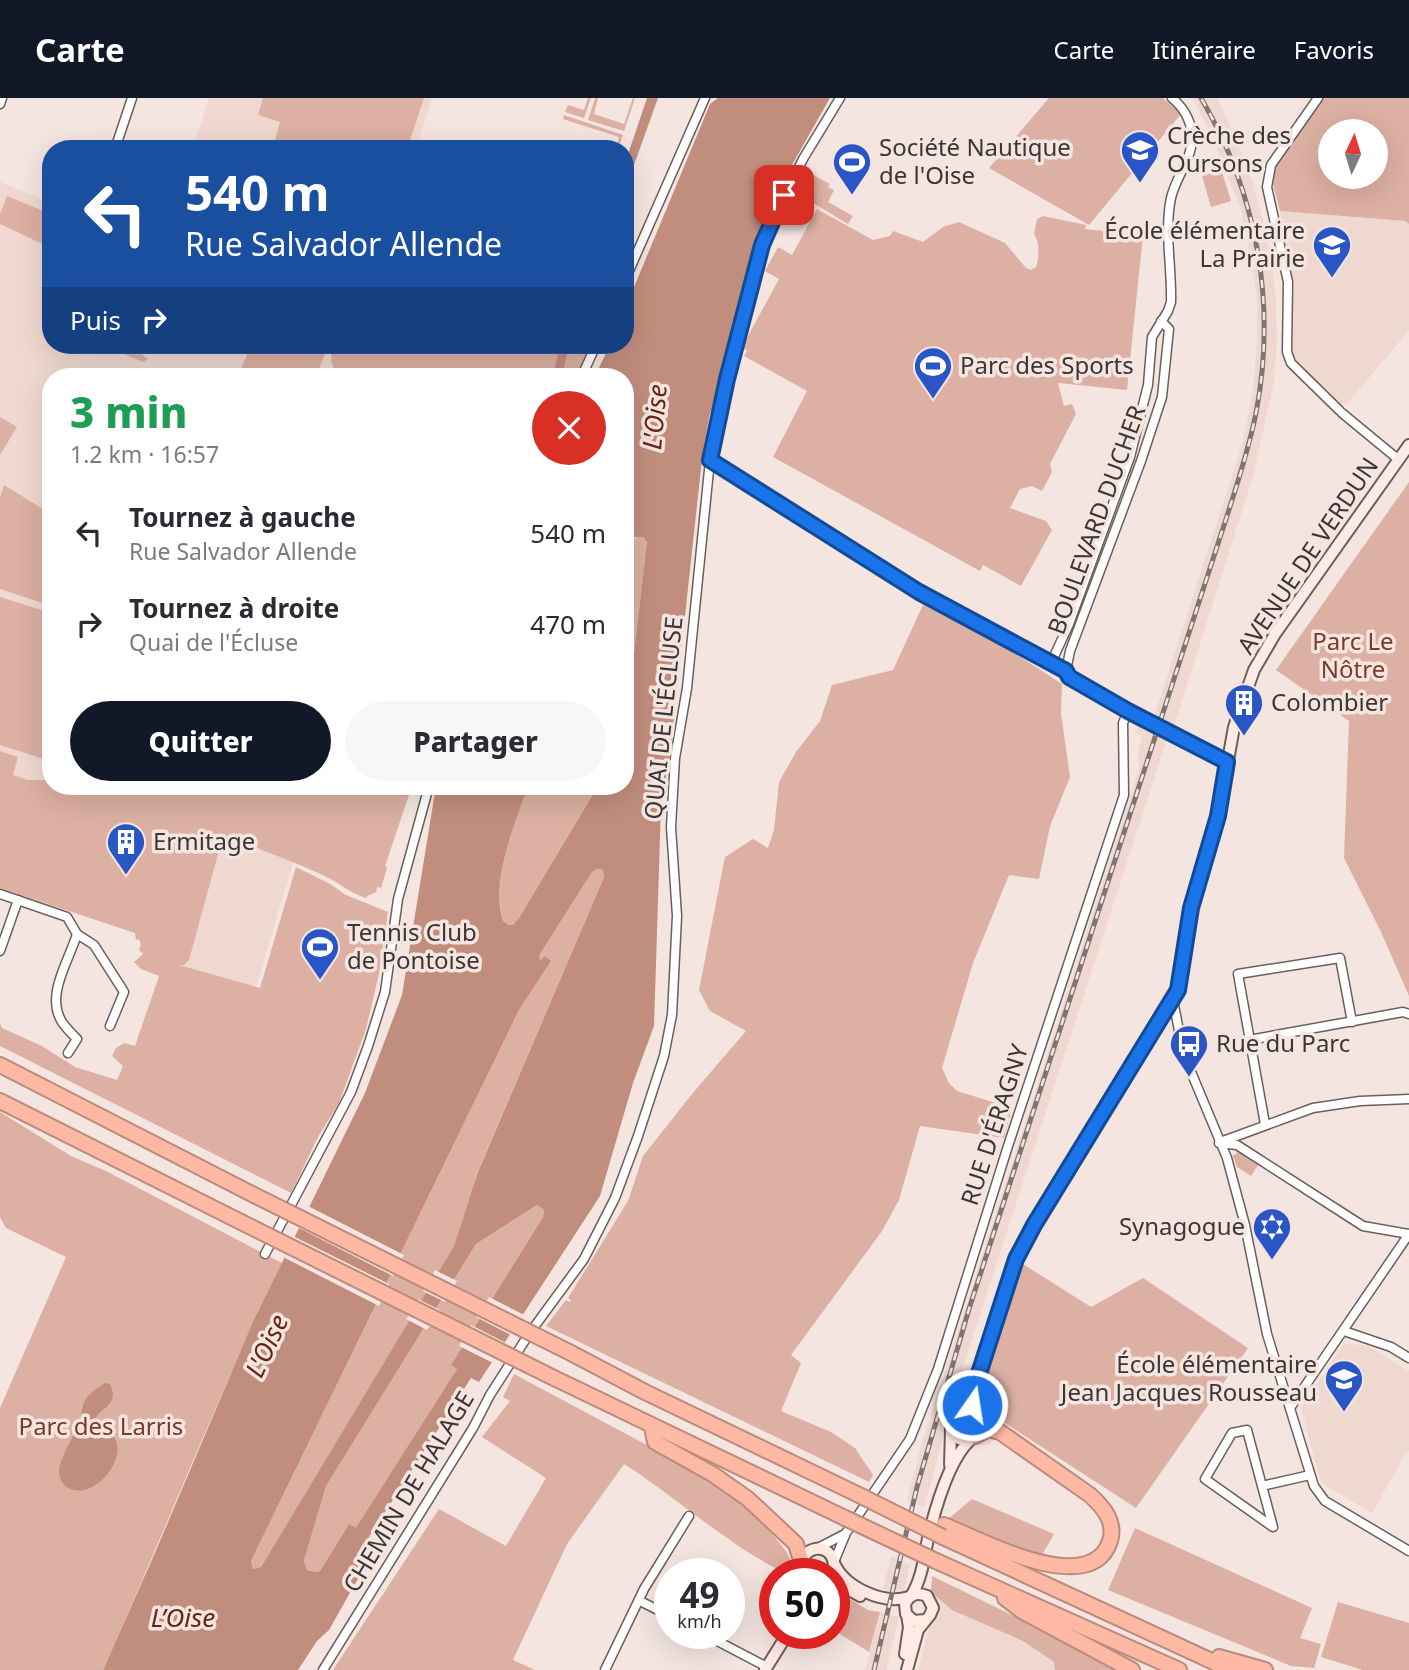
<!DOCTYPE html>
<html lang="fr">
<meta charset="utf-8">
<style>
body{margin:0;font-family:"Noto Sans",sans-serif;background:#f7f7f7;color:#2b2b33;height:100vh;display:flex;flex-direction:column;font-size:26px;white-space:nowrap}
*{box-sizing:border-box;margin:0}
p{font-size:23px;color:#7c7c81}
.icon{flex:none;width:38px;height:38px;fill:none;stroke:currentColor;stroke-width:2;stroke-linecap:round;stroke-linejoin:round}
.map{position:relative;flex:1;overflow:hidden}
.drawer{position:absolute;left:42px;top:270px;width:592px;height:427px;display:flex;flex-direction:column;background:#fff;border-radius:28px;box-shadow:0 7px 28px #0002}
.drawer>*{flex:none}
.guide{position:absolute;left:42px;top:42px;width:592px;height:214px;border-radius:28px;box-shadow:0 7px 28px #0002;background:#1a4fa0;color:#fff;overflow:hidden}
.needle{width:46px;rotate:4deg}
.fabs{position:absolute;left:1318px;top:21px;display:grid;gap:14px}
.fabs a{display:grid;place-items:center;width:70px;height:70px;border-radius:50%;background:#fff;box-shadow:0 7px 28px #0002;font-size:35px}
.speed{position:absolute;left:654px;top:1460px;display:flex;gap:14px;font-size:35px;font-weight:700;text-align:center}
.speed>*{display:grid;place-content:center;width:91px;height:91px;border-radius:50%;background:#fff;box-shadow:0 7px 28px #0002;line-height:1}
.speed small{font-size:18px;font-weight:400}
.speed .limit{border:10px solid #d22;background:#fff;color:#111}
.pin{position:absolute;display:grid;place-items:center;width:60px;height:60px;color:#fff;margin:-30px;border-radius:14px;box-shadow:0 4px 10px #0006}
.me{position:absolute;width:77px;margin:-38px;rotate:13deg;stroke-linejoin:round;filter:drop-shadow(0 0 5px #0008)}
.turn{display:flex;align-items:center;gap:24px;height:147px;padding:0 28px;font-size:32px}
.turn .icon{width:91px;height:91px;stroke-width:2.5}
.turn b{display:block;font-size:49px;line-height:60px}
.then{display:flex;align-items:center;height:66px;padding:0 28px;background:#0003;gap:14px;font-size:26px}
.round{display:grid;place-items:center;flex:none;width:74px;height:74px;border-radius:37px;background:#f7f7f7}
.summary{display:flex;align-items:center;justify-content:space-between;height:119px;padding:0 28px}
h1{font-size:42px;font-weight:800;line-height:52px;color:#1e9e55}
.primary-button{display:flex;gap:14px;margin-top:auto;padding:14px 28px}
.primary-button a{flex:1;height:80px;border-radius:42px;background:#111827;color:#fff;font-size:28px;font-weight:800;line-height:80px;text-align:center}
.primary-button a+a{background:#f7f7f7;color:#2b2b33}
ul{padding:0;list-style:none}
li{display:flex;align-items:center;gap:21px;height:91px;padding:0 28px}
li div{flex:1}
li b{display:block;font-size:26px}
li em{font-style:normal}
header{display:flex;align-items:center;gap:42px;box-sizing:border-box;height:98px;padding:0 35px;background:#111827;color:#fff}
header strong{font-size:33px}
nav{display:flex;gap:38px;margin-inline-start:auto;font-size:24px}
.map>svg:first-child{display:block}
</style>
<header>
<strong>Carte</strong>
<nav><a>Carte</a><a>Itinéraire</a><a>Favoris</a></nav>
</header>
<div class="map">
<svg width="1409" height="1572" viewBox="0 0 1409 1572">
<rect width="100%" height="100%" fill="#f4e5e0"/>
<!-- built -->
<g fill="#efd8d0">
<path d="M209 0H432L416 51H193Z"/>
<path d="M1192 0H1217L1237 42 1252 83 1263 123 1272 164 1276 203 1277 244 1274 283 1254 375 1174 628 1154 619 1243 344 1253 292 1257 246V197L1241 112 1211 36Z"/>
<path d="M0 84 51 105V247H526L548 278H51V688L387 770 381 790 377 789 376 794 367 798 366 800 350 794 332 782 293 764 256 890 176 867 139 852 141 846 139 841 136 842 135 835 0 790Z"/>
<path d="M1280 113 1405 123 1409 126V232L1347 306 1337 305 1331 302V295L1296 265 1292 258 1291 183Z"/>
<path d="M1138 628 1153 630 1168 638 960 1278 924 1410 907 1402 922 1344 1139 672 1138 655 1142 638 1135 635Z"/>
<path d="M1344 1246 1366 1247 1409 1273V1353L1405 1356 1372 1415 1321 1385 1301 1309Z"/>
<path d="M891 1458 910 1467 904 1493 883 1491Z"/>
<path d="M931 1494 1034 1541 1065 1572H918L931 1524 934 1501Z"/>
<path d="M880 1514 899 1519 886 1572H865Z"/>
</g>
<!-- green -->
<g fill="#dcb0a3" fill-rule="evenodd">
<path d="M263 0H424L407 51H276L273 50 280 24 258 17Z"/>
<path d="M588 0H591L584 20 565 14 568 7 584 12Z"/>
<path d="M595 0H598L594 16 624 26 633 0H635L624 33 588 22Z"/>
<path d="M1049 0H1163L1181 16 1089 127 989 70Z"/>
<path d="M1322 0H1409V126L1405 123 1280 113 1272 82V74ZM1330 33H1376V79H1330Z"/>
<path d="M564 17 623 37 618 51H616L619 39 563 21Z"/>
<path d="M1221 71 1231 103 1211 109 1202 78Z"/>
<path d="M804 72 830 86 828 89 834 92 828 104 853 118 848 126 793 93Z"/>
<path d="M7 98 51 116V150L0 126V116Z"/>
<path d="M817 111 873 142 890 138 893 133 923 144 943 129 959 124 1005 145 1026 170 1031 172 1036 169C1039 160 1040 144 1034 136L1037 121 1043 118 1086 127 1085 131 1143 137 1127 292 1058 285 1064 308 1072 306 1076 316 1050 366 1052 374 1042 393 1032 388 1020 391 1010 410 1046 423 1052 432 1021 488 983 467 980 473 773 359 807 293 744 258 747 253 742 249 779 181 765 173 778 149 792 157Z"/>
<path d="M251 247H324L328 248 316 278H238Z"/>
<path d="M329 247H591L577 278H343C325 266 335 260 329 247Z"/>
<path d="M129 251 139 254 148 261 143 264 124 256 123 252Z"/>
<path d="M0 319 17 329 0 357Z"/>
<path d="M1409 384V898L1381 834 1344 760 1349 623 1276 572Z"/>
<path d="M4 387 51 416V508L0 491V400Z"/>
<path d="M640 438 646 442 647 447 625 633V457L634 441Z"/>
<path d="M0 499 51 515V639L44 661 0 647Z"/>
<path d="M923 507 993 541 1062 586 1061 615 1070 679 1050 728 1039 781 1009 777 973 865 942 970 949 985 957 993 1012 1010 1004 1040 920 1028 899 1102 882 1133 791 1257 801 1265 781 1313 831 1334 855 1350 873 1377 869 1384 546 1228 566 1202 570 1204 571 1202 568 1200 628 1103 643 1058 692 996 746 933 710 913 699 892 725 759 753 741 768 750 774 732 779 684 796 654 820 623 832 587 893 572Z"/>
<path d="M0 653 18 659 13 677 28 682H51V688H412L385 768 387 770 381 790 377 789 376 794 367 798 366 800C351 795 341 786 327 779 293 763 258 750 223 738L189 862 184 867H179L260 890 296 769 330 786 346 797 388 814 379 876 366 931 339 1005 318 1039 291 1095 0 948V925L2 930 42 948 75 969 117 982 123 968 112 958 116 950 124 945 135 948 159 878 141 871 134 864 143 856 139 852 141 846 139 841 136 842 135 835 0 790Z"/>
<path d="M528 688H598L516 825 509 827 503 823C491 782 514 727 528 688Z"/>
<path d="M597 771 603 772 604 779 477 1075 454 1148 261 1469 253 1471 251 1463 519 912 551 863 545 858 542 862 538 859 540 856 592 774Z"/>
<path d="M0 1014 71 1058 106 1073 282 1165C218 1298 163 1437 103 1572H0V1310L66 1159 6 1130 0 1119Z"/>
<path d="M1238 1054 1258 1067 1251 1078 1237 1069 1233 1058Z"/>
<path d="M537 1107 544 1112 543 1119 451 1267 457 1271 362 1422 356 1431 349 1426 320 1473 315 1474 307 1472 304 1461 326 1388 476 1146Z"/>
<path d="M1023 1166 1091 1209 1143 1180 1248 1250 1136 1410 977 1307Z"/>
<path d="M514 1276 701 1376 742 1405 773 1437 786 1453 797 1475C791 1475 786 1476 781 1473 727 1446 676 1399 624 1366L567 1446 513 1562 535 1572H333L439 1411 506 1448 546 1380 482 1339 510 1303 503 1299Z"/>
<path d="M972 1401 1054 1436 1041 1459 947 1422Z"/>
<path d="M1135 1430 1312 1510 1300 1540 1321 1546 1314 1570 1291 1568 1108 1492Z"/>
<path d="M932 1478 1110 1565 1122 1572H1055L1054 1564 1023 1543 952 1512 931 1494Z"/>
<path d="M835 1492 868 1512 880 1514 869 1554 835 1533Z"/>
<path d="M1338 1504 1409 1525V1572H1363L1321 1559Z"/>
</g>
<!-- water -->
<g fill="#c18d7d" fill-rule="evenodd">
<path d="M647 0H658L625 92V65Z"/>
<path d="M718 0H830L763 118 714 306 710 315 703 352 670 656 661 707 654 928 633 985 600 1098 479 1284 471 1280 369 1439 378 1445 329 1532 317 1543 298 1572H103L154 1457 253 1224 365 995 402 897 436 688H528C515 726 490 783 503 823L509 827 514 826 519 820 598 688H625V633L647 444 643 439H635L625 457V278H595L610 247H625V211L710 6ZM597 771 603 772 604 779 477 1076 454 1148 261 1469 253 1471 251 1463 519 912 551 863 545 858 541 862 539 859 540 856 592 774ZM537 1107 544 1112 543 1119 451 1267 457 1271 356 1430 349 1426 320 1473 315 1474 307 1472 304 1462 326 1388 476 1146Z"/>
<path d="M560 247H569L562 278H553Z"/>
<path d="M106 1285 110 1286C120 1307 101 1309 94 1322L97 1329C146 1340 96 1411 65 1388 61 1384 59 1379 59 1373 60 1359 75 1337 80 1323 82 1316 82 1308 85 1302 89 1296 100 1287 106 1285Z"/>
</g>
<!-- pier -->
<g fill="#f4e5e0">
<path d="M308 1108 404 1157 393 1178 297 1129Z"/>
<path d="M293 1138 389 1186 379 1208 281 1158Z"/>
<path d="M435 1172 457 1183 445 1204 423 1193Z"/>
<path d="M489 1199 526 1218 513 1238 476 1219Z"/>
<path d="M418 1201 440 1212 427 1232 406 1221Z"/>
<path d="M471 1227 508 1246 495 1266 459 1248Z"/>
</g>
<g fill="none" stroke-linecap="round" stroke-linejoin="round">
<!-- stream -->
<path stroke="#c18d7d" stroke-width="2.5" d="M731 371 740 376"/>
<!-- street casing -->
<g stroke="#6c5f5b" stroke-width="11">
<g id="street">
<path d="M1318 0 1271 67 1267 89 1288 184 1287 254 1291 265 1339 312"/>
<path d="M0 6 2 0"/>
<path d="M115 51 132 0"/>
<path d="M625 182 705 0"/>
<path d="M582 278 596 247"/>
<path d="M1342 315 1399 362"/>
<path d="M710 362 919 494 1066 573 1069 579 1128 613 1227 664"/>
<path d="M1051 565 1069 526 1130 359 1148 287 1152 239 1168 213 1171 204C1172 169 1164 133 1171 100 1176 78 1193 60 1192 38 1191 23 1184 10 1172 0"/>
<path d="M1066 573 1070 553 1141 363 1162 299 1169 231 1161 223"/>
<path d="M0 796 67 819 77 836"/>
<path d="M0 853 18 802"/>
<path d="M1173 902 1182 948 1189 969 1227 1060 1245 1127 1267 1236 1314 1388 1325 1403 1409 1453"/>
<path d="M1249 942 1403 914 1409 916"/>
<path d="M68 955 77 941C72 936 66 930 62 924 45 897 69 863 77 836L94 847 124 894 110 928"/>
<path d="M1265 1026 1238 876 1340 860 1352 924"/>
<path d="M1223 1043 1313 1010 1360 1003 1409 1001"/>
<path d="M1219 1045 1237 1047 1363 1128 1409 1136"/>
<path d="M265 1156 351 994 368 948 385 894 398 801 429 688"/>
<path d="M1344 1233 1391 1249 1409 1260"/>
<path d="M1290 1310 1409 1136"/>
<path d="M1262 1388 1273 1429 1205 1381 1232 1335 1247 1332 1262 1388 1310 1377"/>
<path d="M818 1450 843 1437"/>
<path d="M834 1464 846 1435 910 1341 938 1271 1008 1048 1124 697 1123 625 1128 613"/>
<path d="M640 1503 670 1518"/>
<path d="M702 1535 767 1569"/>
<path d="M323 1572 473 1330 490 1297 529 1236 584 1161 615 1100 638 1038 664 958 672 917 677 818 671 729 675 660 687 590 710 362 727 281 766 135 803 61 840 0"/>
<path d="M605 1572 644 1491 689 1418"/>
</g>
</g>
<!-- secondary casing -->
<g stroke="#6c5f5b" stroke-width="14">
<g id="secondary">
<circle cx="965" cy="1328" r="14"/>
<path d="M976 1320 972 1307 974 1291 1016 1161 1034 1127 1178 892 1188 823 1218 718 1234 629 1254 572 1275 536 1409 347"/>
<path d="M950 1367 951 1332"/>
<path d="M834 1465C845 1490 884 1507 909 1499"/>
<path d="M805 1475C793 1448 834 1440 834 1469"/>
<path d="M835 1484 860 1498"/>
<path d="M911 1498C923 1479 924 1457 929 1436 936 1408 949 1361 971 1341"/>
<path d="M905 1556 909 1529 907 1517"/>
<path d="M765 1572 788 1535"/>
<path d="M907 1572 918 1532 930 1517 933 1510 927 1498C917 1494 910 1496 905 1506L906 1516 914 1523 925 1522"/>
</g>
</g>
<!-- highway casing -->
<g stroke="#ba8b7d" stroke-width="18">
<g id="highway">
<path d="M0 967 254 1097"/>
<path d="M0 1003 241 1124"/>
<path d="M569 1254 645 1294 859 1397"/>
<path d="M554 1280 845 1420"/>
<path d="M652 1329 655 1344 714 1377 748 1401 796 1446 802 1465"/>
<path d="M944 1427C979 1441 1091 1502 1110 1443 1116 1423 1103 1409 1090 1397L1000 1334 988 1331 975 1338"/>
<path d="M943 1439 1231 1572"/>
<path d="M936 1463 1179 1572"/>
<path d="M1005 1500 1022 1513 1132 1572"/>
<path d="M1219 1559 1265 1572"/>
</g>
</g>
<!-- street -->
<use href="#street" stroke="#fff" stroke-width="8"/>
<!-- secondary -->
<use href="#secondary" stroke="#ffeae4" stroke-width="10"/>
<!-- highway -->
<use href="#highway" stroke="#feb9a4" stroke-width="14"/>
<!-- rail casing -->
<g stroke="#7e7572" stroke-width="5">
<path id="rail" d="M874 1572 917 1389 969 1211 1227 418C1238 384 1249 350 1256 315 1277 206 1257 95 1201 0"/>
</g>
<!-- rail -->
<use href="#rail" stroke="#f4e5e0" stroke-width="2.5" stroke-dasharray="8" stroke-linecap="butt"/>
<!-- highway-bridge casing -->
<g stroke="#ba8b7d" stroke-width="18" stroke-linecap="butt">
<g id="highway-bridge">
<path d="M254 1097 569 1254"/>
<path d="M241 1124 554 1280"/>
<path d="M859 1397 943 1439"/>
<path d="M845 1420 936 1463"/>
</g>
</g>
<!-- highway-bridge -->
<use href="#highway-bridge" stroke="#feb9a4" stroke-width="14"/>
</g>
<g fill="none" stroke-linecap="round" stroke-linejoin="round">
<!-- route casing -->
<g stroke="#114b97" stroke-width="18">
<path id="route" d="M784 97 762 147 727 281 710 362 919 494 1066 573 1069 579 1128 613 1227 664 1218 718 1191 810 1178 892 1034 1127 1016 1161 974 1291 972 1307"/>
</g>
<!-- route -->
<use href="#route" stroke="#1a73e8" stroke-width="12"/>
</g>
<!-- icons -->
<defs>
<g id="school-pin" transform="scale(2.0125)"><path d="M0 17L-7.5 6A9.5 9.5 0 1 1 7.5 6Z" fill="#2956c4" stroke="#f4e5e0"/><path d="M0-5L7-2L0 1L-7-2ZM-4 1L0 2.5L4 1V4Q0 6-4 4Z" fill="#fff"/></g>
<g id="stadium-pin" transform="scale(2.0125)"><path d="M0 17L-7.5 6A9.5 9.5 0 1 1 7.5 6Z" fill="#2956c4" stroke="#f4e5e0"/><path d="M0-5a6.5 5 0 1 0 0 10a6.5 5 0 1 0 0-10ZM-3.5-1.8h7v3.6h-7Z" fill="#fff"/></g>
<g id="building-pin" transform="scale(2.0125)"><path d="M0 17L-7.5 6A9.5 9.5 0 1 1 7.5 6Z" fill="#2956c4" stroke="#f4e5e0"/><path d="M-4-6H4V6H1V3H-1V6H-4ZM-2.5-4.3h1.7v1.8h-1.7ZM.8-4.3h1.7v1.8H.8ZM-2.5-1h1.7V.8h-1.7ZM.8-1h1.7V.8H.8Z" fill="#fff"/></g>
<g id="bus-pin" transform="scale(2.0125)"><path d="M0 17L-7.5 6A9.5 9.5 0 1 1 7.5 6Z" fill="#2956c4" stroke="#f4e5e0"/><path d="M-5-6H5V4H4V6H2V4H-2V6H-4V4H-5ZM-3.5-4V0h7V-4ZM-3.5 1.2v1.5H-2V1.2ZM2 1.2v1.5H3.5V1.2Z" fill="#fff"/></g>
<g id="synagogue-pin" transform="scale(2.0125)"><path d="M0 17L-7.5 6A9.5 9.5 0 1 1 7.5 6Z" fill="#2956c4" stroke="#f4e5e0"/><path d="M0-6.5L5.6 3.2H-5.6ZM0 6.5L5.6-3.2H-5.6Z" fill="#fff"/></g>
</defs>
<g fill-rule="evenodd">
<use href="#school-pin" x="1140" y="52"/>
<use href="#stadium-pin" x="852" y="64"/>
<use href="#school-pin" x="1332" y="147"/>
<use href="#stadium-pin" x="933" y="268"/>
<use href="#building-pin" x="1244" y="605"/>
<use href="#building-pin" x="126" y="744"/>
<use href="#stadium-pin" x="320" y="849"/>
<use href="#bus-pin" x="1189" y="946"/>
<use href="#synagogue-pin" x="1272" y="1129"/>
<use href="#school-pin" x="1344" y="1281"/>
</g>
<g text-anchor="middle" stroke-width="7" stroke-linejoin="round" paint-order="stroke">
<!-- poi labels -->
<g font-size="24" fill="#3c3634" stroke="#f4e5e0" text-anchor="start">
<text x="1167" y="46">Crèche des<tspan x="1167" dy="28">Oursons</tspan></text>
<text x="879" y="58">Société Nautique<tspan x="879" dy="28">de l'Oise</tspan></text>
<text x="1305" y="141" text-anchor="end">École élémentaire<tspan x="1305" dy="28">La Prairie</tspan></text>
<text x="960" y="276">Parc des Sports</text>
<text x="1271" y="613">Colombier</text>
<text x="153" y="752">Ermitage</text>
<text x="347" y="843">Tennis Club<tspan x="347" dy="28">de Pontoise</tspan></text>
<text x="1216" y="954">Rue du Parc</text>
<text x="1245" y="1137" text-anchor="end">Synagogue</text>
<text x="1317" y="1275" text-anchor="end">École élémentaire<tspan x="1317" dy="28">Jean Jacques Rousseau</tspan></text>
</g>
<!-- street labels -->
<g font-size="24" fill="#3c3634" stroke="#f4e5e0">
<text transform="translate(1097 422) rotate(-70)" y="8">BOULEVARD DUCHER</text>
<text transform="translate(1308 458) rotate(-56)" y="8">AVENUE DE VERDUN</text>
<text transform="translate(664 620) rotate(-84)" y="8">QUAI DE L'ÉCLUSE</text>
<text transform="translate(995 1027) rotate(-72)" y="8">RUE D'ÉRAGNY</text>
<text transform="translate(409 1394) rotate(-59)" y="8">CHEMIN DE HALAGE</text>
</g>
<!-- park labels -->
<g font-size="24" fill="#7c3b26" stroke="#f4e5e0">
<text x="1353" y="552">Parc Le<tspan x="1353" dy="28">Nôtre</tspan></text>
<text x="101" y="1337">Parc des Larris</text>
</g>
<!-- water labels -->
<g font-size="26" font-style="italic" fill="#662612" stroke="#f4e5e0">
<text transform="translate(655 319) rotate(-85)" y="9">L'Oise</text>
<text transform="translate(267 1248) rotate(-65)" y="9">L'Oise</text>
<text x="183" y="1529">L’Oise</text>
</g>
</g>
</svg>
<div class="fabs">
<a><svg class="needle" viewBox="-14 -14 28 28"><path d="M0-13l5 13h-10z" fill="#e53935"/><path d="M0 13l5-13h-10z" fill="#7c7c81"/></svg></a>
</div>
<div class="speed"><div>49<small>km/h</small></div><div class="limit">50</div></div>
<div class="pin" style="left:784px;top:97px;background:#d93025"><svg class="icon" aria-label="arrive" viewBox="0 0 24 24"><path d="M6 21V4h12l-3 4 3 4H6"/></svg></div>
<svg class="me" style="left:972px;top:1307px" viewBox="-20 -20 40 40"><circle r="17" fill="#1a73e8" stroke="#fff" stroke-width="3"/><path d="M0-11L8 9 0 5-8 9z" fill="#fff"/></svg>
<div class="guide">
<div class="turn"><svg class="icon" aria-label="left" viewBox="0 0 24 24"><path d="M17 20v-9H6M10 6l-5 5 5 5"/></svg><div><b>540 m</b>Rue Salvador Allende</div></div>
<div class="then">Puis<svg class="icon" aria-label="right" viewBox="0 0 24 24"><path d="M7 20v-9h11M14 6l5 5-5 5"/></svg></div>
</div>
<section class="drawer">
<div class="summary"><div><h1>3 min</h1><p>1.2 km · 16:57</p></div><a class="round" style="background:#d93025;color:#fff"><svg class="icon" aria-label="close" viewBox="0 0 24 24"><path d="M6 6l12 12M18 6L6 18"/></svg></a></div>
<ul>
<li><svg class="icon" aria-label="left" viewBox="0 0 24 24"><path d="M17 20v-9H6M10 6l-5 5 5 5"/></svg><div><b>Tournez à gauche</b><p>Rue Salvador Allende</p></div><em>540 m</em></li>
<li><svg class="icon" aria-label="right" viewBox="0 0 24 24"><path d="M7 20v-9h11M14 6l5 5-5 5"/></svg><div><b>Tournez à droite</b><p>Quai de l'Écluse</p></div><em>470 m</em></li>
</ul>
<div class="primary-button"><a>Quitter</a><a>Partager</a></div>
</section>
</div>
